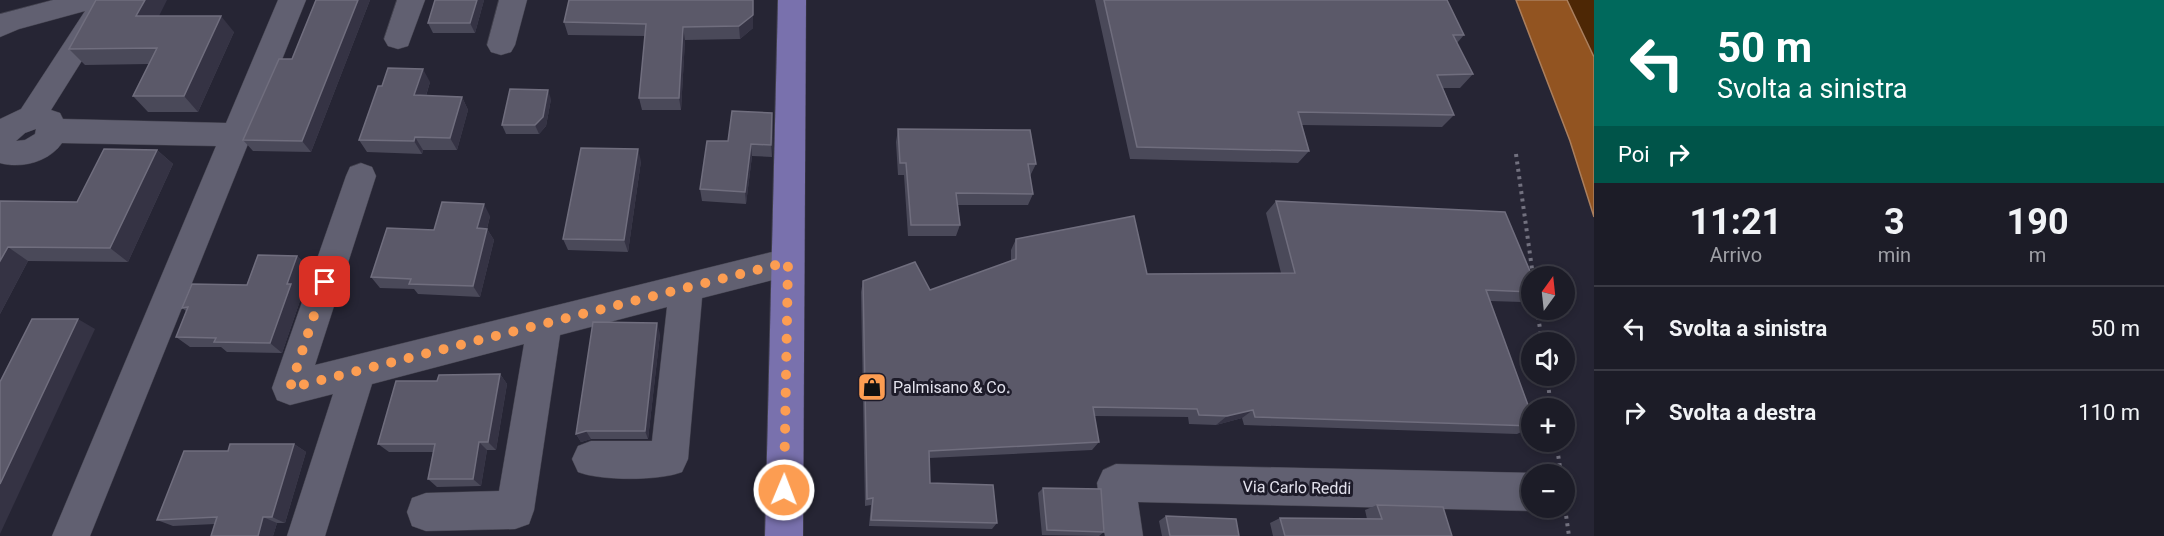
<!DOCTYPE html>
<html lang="it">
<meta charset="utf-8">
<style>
body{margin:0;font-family:Roboto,sans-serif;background:#25252f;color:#f1f3f6;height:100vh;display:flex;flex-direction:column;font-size:22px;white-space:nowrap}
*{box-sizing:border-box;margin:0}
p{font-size:20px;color:#a0a1a7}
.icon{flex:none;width:33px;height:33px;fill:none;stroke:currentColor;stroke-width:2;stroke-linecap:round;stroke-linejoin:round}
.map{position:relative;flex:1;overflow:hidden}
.sheet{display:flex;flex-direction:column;background:#1c1c27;width:570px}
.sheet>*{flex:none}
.hud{background:#00695c;color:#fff;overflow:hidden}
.needle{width:39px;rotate:15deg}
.tools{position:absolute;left:1521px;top:266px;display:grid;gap:12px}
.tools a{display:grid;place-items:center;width:54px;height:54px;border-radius:50%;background:#1c1c27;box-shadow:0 3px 9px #0003,0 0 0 2px #3a3a44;font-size:30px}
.pin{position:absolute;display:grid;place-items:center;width:51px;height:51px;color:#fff;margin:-26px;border-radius:12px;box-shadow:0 3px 9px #0006}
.me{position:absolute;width:66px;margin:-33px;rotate:1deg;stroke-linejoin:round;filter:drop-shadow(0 0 4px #0008)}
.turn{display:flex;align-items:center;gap:21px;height:126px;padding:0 24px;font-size:27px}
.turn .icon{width:78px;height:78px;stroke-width:2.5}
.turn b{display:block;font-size:42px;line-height:51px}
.then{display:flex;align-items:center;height:57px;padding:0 24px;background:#0003;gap:12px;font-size:22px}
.eta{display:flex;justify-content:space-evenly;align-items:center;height:102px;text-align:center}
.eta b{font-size:36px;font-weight:700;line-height:42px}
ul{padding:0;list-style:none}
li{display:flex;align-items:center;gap:18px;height:84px;padding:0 24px;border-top:2px solid #3a3a44}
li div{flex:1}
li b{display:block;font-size:22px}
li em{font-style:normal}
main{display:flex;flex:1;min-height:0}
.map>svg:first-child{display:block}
</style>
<main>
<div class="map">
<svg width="1594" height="536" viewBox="0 0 1594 536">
<rect width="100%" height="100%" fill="#262534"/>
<!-- green -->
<path fill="#4d2705" d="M1567 0H1594V57Z"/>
<!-- water -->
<path fill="#925421" stroke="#aa7f5e" stroke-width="1.5" d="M1516 0H1567L1594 57V217L1570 141Z"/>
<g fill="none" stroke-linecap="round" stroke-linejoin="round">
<!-- minor casing -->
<g stroke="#42414d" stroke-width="1">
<g id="minor">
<path d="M53 0H120L51 110 60 113 63 119 226 123 278 0H306L90 536H52L216 146 62 143C49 162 21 169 0 163V119L21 109 85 11 19 29 0 37V14ZM36 129 35 134 25 140 16 141 25 133Z"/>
<path d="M397 0H425L408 46 398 49 388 46 384 39Z"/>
<path d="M499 0H527L515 45 511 52 501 55 491 52 487 45Z"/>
<path d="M361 163 372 167 376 176 315 365 788 248 800 252 804 262 800 272 788 276 702 298 688 459 682 472C660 481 600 481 578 472L572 459 578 446 591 441H652L667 307 560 335 534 510 529 524 515 529 426 531 412 526 407 512 412 498 426 493 499 491 524 344 372 384 325 536H287L333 394 290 405 277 400 272 388 346 176 350 167Z"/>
<path d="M1116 464 1532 473 1534 474H1532V507H1541L1532 511 1138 502 1143 536H1105L1097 483 1103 470Z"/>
</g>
</g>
<!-- major casing -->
<g stroke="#42414d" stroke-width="1">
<path id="major" d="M778 0H806L803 536H765Z"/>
</g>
<!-- path -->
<g stroke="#72717f" stroke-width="4" stroke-dasharray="3 4.5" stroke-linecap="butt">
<path d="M1516 154 1533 276"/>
<path d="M1537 309 1542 342"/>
<path d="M1547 375 1551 408"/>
<path d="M1556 441 1561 474"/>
<path d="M1564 501 1569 536"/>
</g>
<!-- minor -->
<use href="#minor" fill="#616071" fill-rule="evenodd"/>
<!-- major -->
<use href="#major" fill="#7971ad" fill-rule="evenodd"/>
</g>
<!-- wall -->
<g fill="#4a4959">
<path d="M316 0H370L311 152 253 151 243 140 292 59Z"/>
<path d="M435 0H484L475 33H433L428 23Z"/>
<path d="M569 0 753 28 740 39 685 40 681 110H642L639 98 645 36 568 35 564 22Z"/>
<path d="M1095 0H1447L1464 35 1457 43 1473 74 1460 88H1443L1454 115 1442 127 1302 125 1309 151 1298 163 1130 159Z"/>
<path d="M159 16 234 32 198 112H148L133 96 149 64 85 65 69 49Z"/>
<path d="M430 82 426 96 462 97 468 110 457 150H423L422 154 367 152 359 140Z"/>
<path d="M551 99 546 126 539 134H506L502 125Z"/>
<path d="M773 126 772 157 752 156 746 204 702 201 700 189 728 141Z"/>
<path d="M898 129 1036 164 1030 176 1033 194 1028 205H958L960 225 956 236H908L904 175H898L896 142Z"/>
<path d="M157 150 173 164 128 262 28 261 0 314V201L77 202Z"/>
<path d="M641 161 628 252 568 250 563 239Z"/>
<path d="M1276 201 1532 276V296L1522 302 1490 301 1532 416V427L1517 434 1244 425 1242 418 1216 425 1189 424 1188 417 1094 416 1099 442 1092 450 929 458 930 483 997 523 992 529 869 526 871 505 865 506 861 292 863 281 930 290 1011 261V250L1016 239 1147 274 1281 273 1266 213Z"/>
<path d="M490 216 487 229 494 240 480 297 418 294 414 289 380 288 371 277 434 230Z"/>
<path d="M297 256 308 267 299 292 302 295 282 353 227 352 221 347H190L176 337 186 311 182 308 247 285Z"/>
<path d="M660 334 648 439H591L581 442 576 434Z"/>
<path d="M500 374 507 384 496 450H487L481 486 437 487 428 479 433 452H389L378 444 437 381Z"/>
<path d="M294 444 306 452 285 523H277L273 536H211L215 524 173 526 157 520 228 451Z"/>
<path d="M1043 488 1104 532 1099 536 1042 535 1038 493Z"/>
<path d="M1377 505 1452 536H1273L1270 523 1280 518 1367 519 1365 510Z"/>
<path d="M1166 516 1239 536H1162L1159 521Z"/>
</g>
<!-- shaded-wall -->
<g fill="#353344">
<path d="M145 0H167L151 32 136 16Z"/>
<path d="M358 0H370L311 152 302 141Z"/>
<path d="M477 0H484L475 33 470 23Z"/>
<path d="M753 0V28L740 39 739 26Z"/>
<path d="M221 16 234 32 198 112 184 96Z"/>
<path d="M683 27 685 40 681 110 679 98Z"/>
<path d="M423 69 430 82 422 108 414 95Z"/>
<path d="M548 90 551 99 546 126 539 134 535 125Z"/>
<path d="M462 97 468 110 457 150 450 138Z"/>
<path d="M772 113 773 126 772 157 771 145Z"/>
<path d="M415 137 423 150 422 154 414 141Z"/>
<path d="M751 144 752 156 746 204 745 192Z"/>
<path d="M638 149 641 161 628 252 624 240Z"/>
<path d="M157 150 173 164 128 262 110 248Z"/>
<path d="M484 204 490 216 484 240 477 228Z"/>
<path d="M487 229 494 240 480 297 473 286Z"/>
<path d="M8 247 28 261 0 314V261Z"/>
<path d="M297 256 308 267 299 292 302 295 282 353 270 343 287 284Z"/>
<path d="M78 319 95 329 0 534V484Z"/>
<path d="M657 323 660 334 648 439 645 431Z"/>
<path d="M500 374 507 384 496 450 488 442Z"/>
<path d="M1253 410 1242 418 1216 425 1227 416Z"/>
<path d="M586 431 591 439 581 442 576 434Z"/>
<path d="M479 442 487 450 481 486 473 479Z"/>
<path d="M294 444 306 452 285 523 272 517Z"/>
<path d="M263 517 277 523 273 536H258Z"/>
</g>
<!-- building -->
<g fill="#5b5969" stroke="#706e7e" stroke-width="1.5">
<path d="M96 0H145L136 16H221L184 96H133L157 48 69 49Z"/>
<path d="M316 0H358L302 141 243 140 279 59H292Z"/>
<path d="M435 0H477L470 23H428Z"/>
<path d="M569 0H753V15L739 26 683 27 679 98H639L646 24 564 22Z"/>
<path d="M1104 0H1447L1464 35H1453L1473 74 1437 75 1454 115 1298 112 1309 151 1137 147Z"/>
<path d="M388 68 423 69 414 95 462 97 450 138 415 137 414 141 359 140 378 86H382Z"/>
<path d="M510 89 548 90 543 117 535 125H502Z"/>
<path d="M732 111 772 113 771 145 751 144 745 192 700 189 707 141H728Z"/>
<path d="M898 129 1030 130 1036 164H1028L1033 194 956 193 960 225H911L906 163H900Z"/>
<path d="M581 148 638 149 624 240 563 239Z"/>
<path d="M104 149 157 150 110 248 8 247 0 261V201L77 202Z"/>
<path d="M1276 201 1505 212 1532 276V292L1486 290 1532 416V426L1255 417 1253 410 1227 416 1199 415 1197 409 1093 407 1099 442 929 451 930 483 993 485 997 523 871 520 873 498 867 499 863 281 915 262 930 290 1016 259V239L1134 216 1147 274 1295 273Z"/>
<path d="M442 202 484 204 477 228 487 229 473 286 409 284 411 279 371 277 387 228 434 230Z"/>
<path d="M258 255 297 256 287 284H291L270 343 214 342 216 338 176 337 188 307 182 308 192 284 247 285Z"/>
<path d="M32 319H78L0 484V382Z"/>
<path d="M593 322 657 323 645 431H586L576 434Z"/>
<path d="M500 374 488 442H479L473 479H428L435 444H378L396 381H437L439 375Z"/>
<path d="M230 444H294L272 517H263L258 536H211L217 517 157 520 184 451H228Z"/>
<path d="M1043 488 1101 489 1104 532 1047 530Z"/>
<path d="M1377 505 1443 507 1452 536H1285L1280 518 1382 519Z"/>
<path d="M1166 516 1236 519 1239 536H1170Z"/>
</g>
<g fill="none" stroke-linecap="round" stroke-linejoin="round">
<!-- route -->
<path stroke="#fc9d52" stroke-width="10" stroke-dasharray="0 18" d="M325 282 290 388 788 262 784 490"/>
</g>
<!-- icons -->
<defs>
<g id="shop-square" transform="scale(1.5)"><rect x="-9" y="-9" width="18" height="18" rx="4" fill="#fc9d52" stroke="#1d1b29"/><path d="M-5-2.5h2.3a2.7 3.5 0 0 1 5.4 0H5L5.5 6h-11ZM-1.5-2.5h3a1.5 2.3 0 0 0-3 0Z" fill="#111"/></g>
</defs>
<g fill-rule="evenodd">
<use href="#shop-square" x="872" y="387"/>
</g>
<g text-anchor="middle" stroke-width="6" stroke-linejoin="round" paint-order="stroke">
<!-- poi labels -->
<g font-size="16" fill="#e3e2ed" stroke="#1d1b29" text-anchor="start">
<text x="893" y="393">Palmisano &amp; Co.</text>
</g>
<!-- street labels -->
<g font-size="16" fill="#e3e2ed" stroke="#1d1b29">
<text transform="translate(1297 487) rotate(1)" y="6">Via Carlo Reddi</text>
</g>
</g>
</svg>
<div class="tools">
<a><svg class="needle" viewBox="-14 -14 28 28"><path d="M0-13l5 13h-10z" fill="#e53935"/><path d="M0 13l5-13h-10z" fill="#a0a1a7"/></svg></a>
<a><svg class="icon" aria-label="sound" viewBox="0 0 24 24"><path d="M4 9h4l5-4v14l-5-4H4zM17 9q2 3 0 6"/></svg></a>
<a>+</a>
<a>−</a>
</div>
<div class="pin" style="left:325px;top:282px;background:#d93025"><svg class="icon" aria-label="arrive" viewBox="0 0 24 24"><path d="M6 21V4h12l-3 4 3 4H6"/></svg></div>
<svg class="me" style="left:784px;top:490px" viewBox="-20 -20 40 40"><circle r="17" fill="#fc9d52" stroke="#fff" stroke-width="3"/><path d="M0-11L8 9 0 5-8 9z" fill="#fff"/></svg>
</div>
<section class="sheet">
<div class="hud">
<div class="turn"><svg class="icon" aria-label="left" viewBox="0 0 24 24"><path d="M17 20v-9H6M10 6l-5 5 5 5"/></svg><div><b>50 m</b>Svolta a sinistra</div></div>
<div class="then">Poi<svg class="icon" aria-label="right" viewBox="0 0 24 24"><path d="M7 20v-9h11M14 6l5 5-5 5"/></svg></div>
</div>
<div class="eta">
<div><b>11:21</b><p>Arrivo</p></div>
<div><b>3</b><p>min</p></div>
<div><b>190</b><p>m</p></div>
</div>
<ul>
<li><svg class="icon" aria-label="left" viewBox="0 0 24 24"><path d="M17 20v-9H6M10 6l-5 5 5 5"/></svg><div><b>Svolta a sinistra</b></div><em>50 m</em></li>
<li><svg class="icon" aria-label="right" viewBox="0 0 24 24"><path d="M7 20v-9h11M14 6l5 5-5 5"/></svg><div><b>Svolta a destra</b></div><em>110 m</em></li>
</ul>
</section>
</main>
